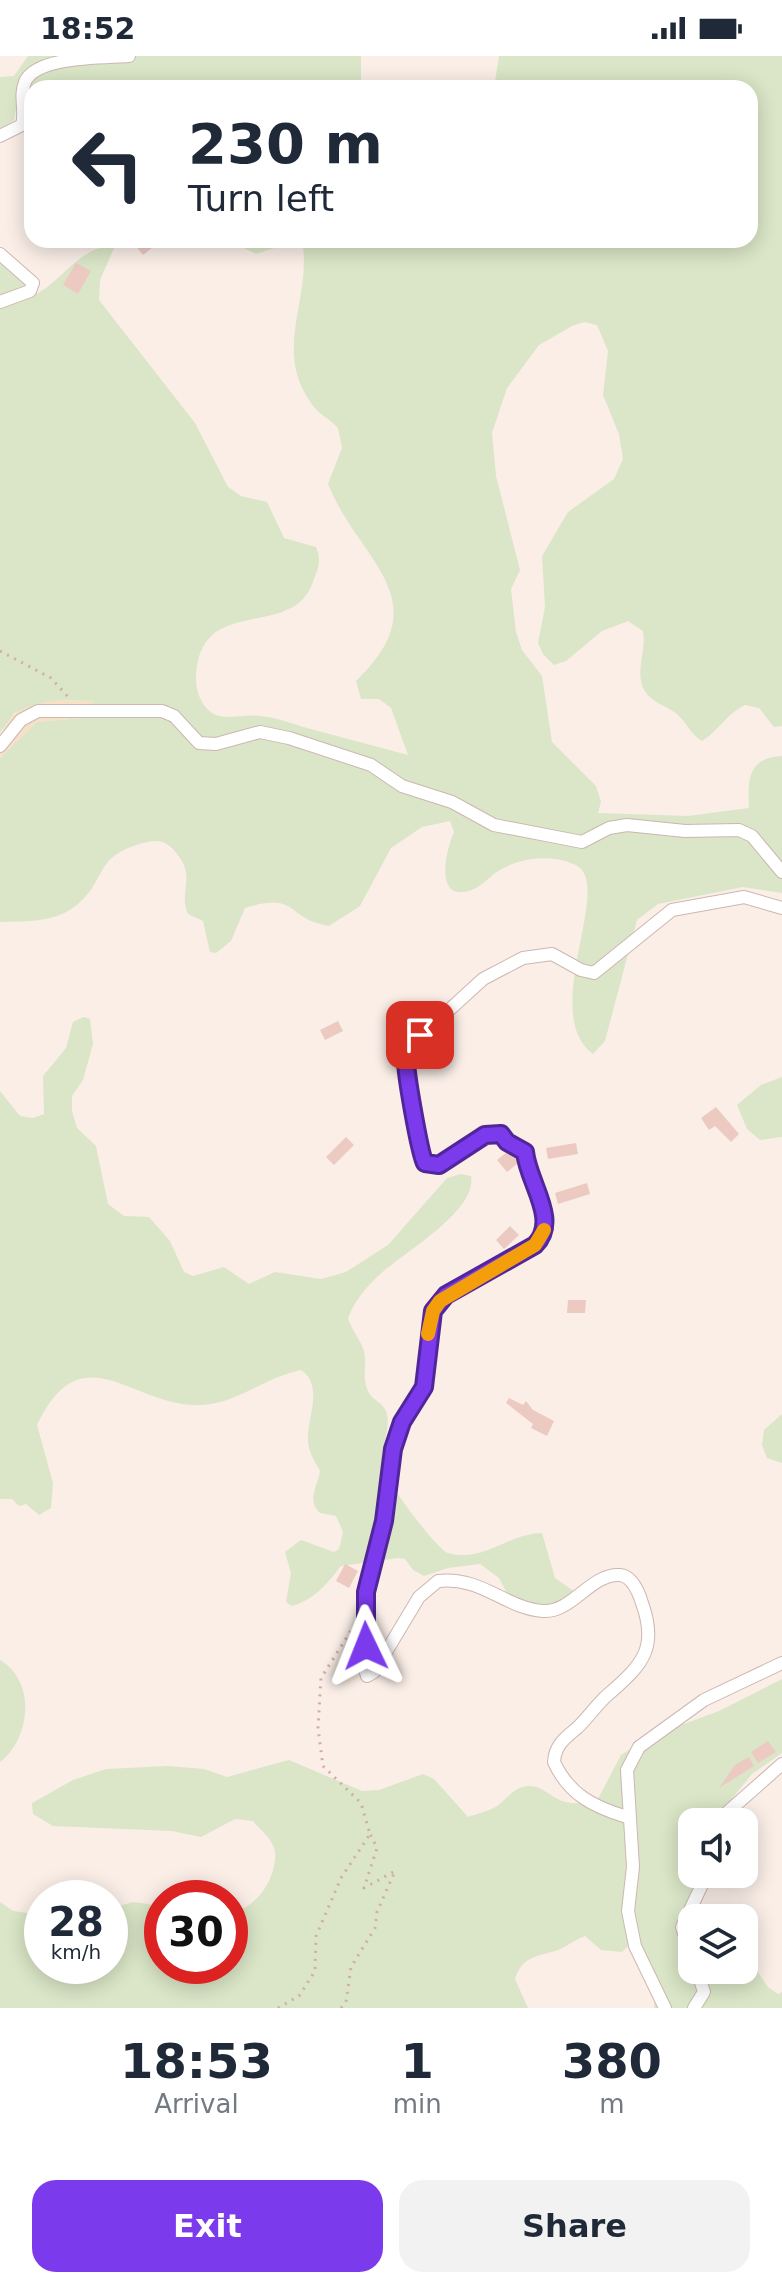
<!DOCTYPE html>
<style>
body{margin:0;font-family:"DejaVu Sans",sans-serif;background:#f2f2f3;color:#1f2937;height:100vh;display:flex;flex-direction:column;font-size:30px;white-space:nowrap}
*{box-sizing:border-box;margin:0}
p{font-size:26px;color:#747a83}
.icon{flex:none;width:44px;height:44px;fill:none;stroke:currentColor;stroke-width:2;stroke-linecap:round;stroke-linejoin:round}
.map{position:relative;height:1952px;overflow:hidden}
.details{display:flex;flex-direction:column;background:#fff;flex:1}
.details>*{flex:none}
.top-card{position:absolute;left:24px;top:24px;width:734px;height:168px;border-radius:24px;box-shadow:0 4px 20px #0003;background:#fff;color:#1f2937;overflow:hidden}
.tools{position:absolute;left:678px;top:1752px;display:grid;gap:16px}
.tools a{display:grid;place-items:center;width:80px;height:80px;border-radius:16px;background:#fff;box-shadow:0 4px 20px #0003;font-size:40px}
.speed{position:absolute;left:24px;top:1824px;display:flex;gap:16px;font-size:40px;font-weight:700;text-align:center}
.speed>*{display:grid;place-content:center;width:104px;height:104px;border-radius:50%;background:#fff;box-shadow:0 4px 20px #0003;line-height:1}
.speed small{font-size:20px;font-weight:400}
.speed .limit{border:12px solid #d22;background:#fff;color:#111}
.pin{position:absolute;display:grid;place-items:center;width:68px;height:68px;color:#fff;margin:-34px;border-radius:16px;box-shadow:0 4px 12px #0006}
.me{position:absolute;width:88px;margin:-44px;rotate:358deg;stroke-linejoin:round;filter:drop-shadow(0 0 6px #0008)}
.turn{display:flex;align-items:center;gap:28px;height:168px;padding:0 32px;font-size:36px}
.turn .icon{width:104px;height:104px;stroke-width:2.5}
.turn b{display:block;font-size:56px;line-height:68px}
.eta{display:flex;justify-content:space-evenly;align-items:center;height:136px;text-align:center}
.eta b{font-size:48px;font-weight:800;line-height:56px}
.cta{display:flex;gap:16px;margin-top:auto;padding:16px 32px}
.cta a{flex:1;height:92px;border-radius:24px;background:#7c3aed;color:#fff;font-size:32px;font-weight:800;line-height:92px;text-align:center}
.cta a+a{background:#f2f2f3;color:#1f2937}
.status{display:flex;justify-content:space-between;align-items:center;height:56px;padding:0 40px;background:#fff;direction:ltr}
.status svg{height:22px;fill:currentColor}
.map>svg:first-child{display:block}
</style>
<div class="status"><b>18:52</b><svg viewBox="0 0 49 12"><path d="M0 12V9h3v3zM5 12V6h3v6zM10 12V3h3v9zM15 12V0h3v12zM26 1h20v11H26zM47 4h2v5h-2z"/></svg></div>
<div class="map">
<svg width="782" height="1952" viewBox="0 0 782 1952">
<rect width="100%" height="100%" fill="#faeee7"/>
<!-- green -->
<g fill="#dae6c7">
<path d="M28 0H361V32H121L103 26 32 32V55L27 61 16 53 14 64 0 74V21L14 20Z"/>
<path d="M499 0H782V670L774 671 759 652 745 649C726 658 719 675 702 685 692 679 689 671 681 662 669 648 645 648 641 625 638 608 646 594 643 575L628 565 602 575 566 605 554 609 543 598 538 587 545 551 542 500 568 456 614 423 623 403 619 378 603 339 608 295 597 269 584 266 572 270 539 289 507 332 492 377 496 420 520 514 511 533 516 576 522 594 542 620 552 686 596 730 601 746 598 757 688 760 749 752C748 724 747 702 782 700V837L743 831 658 848 637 864 605 985 593 998C538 957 615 829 576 809 553 798 521 801 500 814 491 819 484 828 476 832 433 852 445 796 454 776L450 765 422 771 391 792 360 850 329 870C285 863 299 835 245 852L231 885 216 897 210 896 203 865 188 858C179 838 193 825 182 805 171 788 163 781 143 787 93 801 108 822 78 848 56 867 26 865 0 866V702L37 666 80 662 94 645 58 644 14 657 0 677V205L17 217 32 240C60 229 83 185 114 192L100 224 99 244 195 367 228 431 241 440 267 446 284 482 316 491C322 505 318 512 313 526 292 586 201 536 196 619 195 632 200 649 212 657 225 665 245 658 260 660 276 661 292 668 307 672 341 681 374 690 408 699L391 652 379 643H361L356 625C441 543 360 507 328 428L342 392 338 372C330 363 317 357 311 347 272 292 313 242 302 184H750V32H494Z"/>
<path d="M238 184H284L277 191 256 198 240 190Z"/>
<path d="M84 961 90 963 93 988 83 1024 72 1040V1055L77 1072 96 1090 108 1148 124 1160 149 1161 170 1185 184 1216 193 1220 224 1211 249 1228 275 1216 321 1223 346 1216 388 1189 447 1122 461 1118 471 1120C478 1156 399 1199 376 1222 364 1234 354 1246 348 1262 352 1276 364 1287 365 1301 366 1314 362 1324 369 1337 374 1345 382 1346 386 1355 392 1373 380 1391 382 1409 384 1423 436 1493 448 1497 484 1507 506 1478 542 1477L555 1522 575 1536 558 1550 516 1554 499 1522 480 1508 448 1512 424 1520 413 1514 405 1503 398 1502 341 1510C327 1528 314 1544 292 1550L286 1546 291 1517 285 1496 301 1484 334 1496 339 1493 343 1476 336 1460 320 1457C306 1445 318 1429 320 1415 315 1406 309 1397 308 1386 306 1364 325 1330 301 1314 266 1321 237 1347 202 1349 133 1353 83 1273 37 1369L53 1427 51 1452 39 1459 26 1448 19 1450 12 1443H0V1035L20 1060 33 1062 44 1058 43 1020 66 992 73 966Z"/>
<path d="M782 1021V1081L760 1084 747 1073 737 1049 761 1029Z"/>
<path d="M782 1358V1407L767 1402 762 1389 764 1374Z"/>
<path d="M0 1604C37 1626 30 1683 0 1706Z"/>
<path d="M782 1623V1697L752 1718 713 1766H692V1818H698L696 1831 700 1862H692V1914H744V1904L750 1905 768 1931 778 1938 782 1936V1952H654C657 1931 641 1907 628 1890L622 1896 601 1894 585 1880C574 1884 565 1892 555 1895 535 1901 522 1901 515 1923L528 1952H0V1846L13 1855 42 1859V1910H110V1853L133 1846 162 1850V1910H230V1856C256 1854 277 1822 275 1796 274 1784 260 1774 253 1765L235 1763 201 1781 172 1775 53 1770 33 1758 32 1747 73 1724 106 1713 168 1710 204 1713 227 1721 289 1704 362 1735 379 1734 423 1718 434 1723 468 1761C477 1758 489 1755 497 1750 508 1742 514 1731 528 1730 551 1729 555 1758 598 1743L621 1699 649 1681 719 1655Z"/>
</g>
<!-- sand -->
<path fill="#f5e1c5" d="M58 644 94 645 81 662 37 666 0 702C0 656 18 651 58 644Z"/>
<!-- building -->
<g fill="#eccac1">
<path d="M131 184H162L143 199Z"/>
<path d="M76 207 91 215 78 238 63 229Z"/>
<path d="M338 965 343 975 325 984 320 974Z"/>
<path d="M716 1051 739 1078 731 1086 715 1070 709 1074 701 1062Z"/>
<path d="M346 1081 354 1089 334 1109 326 1101Z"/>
<path d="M576 1087 578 1098 548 1103 546 1092Z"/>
<path d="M507 1096 517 1102 518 1107 507 1116 497 1104Z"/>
<path d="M587 1127 590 1138 558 1148 555 1137Z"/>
<path d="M510 1170 519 1179 504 1193 496 1184Z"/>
<path d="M568 1244H586L585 1257H567Z"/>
<path d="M509 1342 523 1349 526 1345 533 1354 554 1365 547 1380 531 1372 533 1368 506 1347Z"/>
<path d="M345 1508 358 1515 349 1532 336 1525Z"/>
<path d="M768 1685 776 1696 758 1707 751 1696Z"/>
<path d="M749 1701 754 1710 719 1732 735 1709Z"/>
</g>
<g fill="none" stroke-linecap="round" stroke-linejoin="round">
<!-- street casing -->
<g stroke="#ccb7b1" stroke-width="14">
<g id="street">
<path d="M0 80 22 69C26 55 19 40 25 26 36 0 102 2 129 0"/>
<path d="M0 198 33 227 30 235 0 246"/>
<path d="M0 690 21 664 38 655H162L174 660 199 687 216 688 260 676 289 682 371 709 402 730 452 746 494 769 582 786 609 772 627 769 685 775 739 774 752 780 782 816"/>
<path d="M627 1761C594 1751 569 1739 554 1706 555 1689 565 1682 577 1672 589 1661 598 1646 611 1636 643 1608 658 1591 642 1547 639 1537 632 1520 620 1519 591 1517 572 1557 543 1555 505 1552 481 1520 438 1525L419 1541 374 1616 367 1620 363 1607 369 1574 366 1536 384 1465 393 1393 402 1366 424 1331 433 1255 446 1239 535 1189C560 1163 528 1127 525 1096L507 1086 501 1078 485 1079 439 1109 425 1107 418 1089 414 1045 405 1015 412 988 483 923 523 902 552 898 581 914 594 917 672 854 744 841 782 852"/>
<path d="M721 1766 722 1761 782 1708"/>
<path d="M692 1901 682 1871 707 1818"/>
<path d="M665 1952 635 1890 628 1855 633 1811 627 1714 639 1691 704 1644 782 1607"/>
<path d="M694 1952 704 1936 697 1914"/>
</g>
</g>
<!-- path -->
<g stroke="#d1ada5" stroke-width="3" stroke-dasharray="2 6" stroke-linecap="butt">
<path d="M0 595 51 622 69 642"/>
<path d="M278 1952 299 1940 315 1915 316 1880 341 1822 370 1778 361 1747 323 1710 318 1672 321 1622 354 1570"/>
<path d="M341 1952 346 1946 351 1911 375 1872 377 1856 395 1815 364 1832 377 1792 370 1778"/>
</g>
<!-- street -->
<use href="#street" stroke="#fff" stroke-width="12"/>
</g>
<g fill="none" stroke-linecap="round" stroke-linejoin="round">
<!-- route casing -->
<g stroke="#51269a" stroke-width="20">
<path id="route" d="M366 1590V1536L384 1465 393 1393 402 1366 424 1331 433 1255 446 1239 535 1189C560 1164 528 1127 525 1096L507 1086 501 1078 485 1079 439 1109 425 1107C420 1099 404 1009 406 1001 409 992 414 986 420 979"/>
</g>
<!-- route -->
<use href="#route" stroke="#7c3aed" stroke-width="14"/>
<!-- slow -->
<path stroke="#f59e0b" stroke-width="14" d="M428 1278 433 1255 440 1245 535 1189 544 1174"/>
</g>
</svg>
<div class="tools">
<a><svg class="icon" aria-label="sound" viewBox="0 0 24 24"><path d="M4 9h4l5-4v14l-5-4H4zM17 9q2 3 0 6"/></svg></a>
<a><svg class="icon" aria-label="layers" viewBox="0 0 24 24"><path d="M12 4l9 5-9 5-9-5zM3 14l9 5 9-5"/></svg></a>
</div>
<div class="speed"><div>28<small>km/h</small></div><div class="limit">30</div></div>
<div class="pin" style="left:420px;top:979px;background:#d93025"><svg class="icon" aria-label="arrive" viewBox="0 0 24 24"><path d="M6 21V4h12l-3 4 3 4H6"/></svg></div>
<svg class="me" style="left:366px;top:1590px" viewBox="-20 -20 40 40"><path d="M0-17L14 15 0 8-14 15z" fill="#7c3aed" stroke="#fff" stroke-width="4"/></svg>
<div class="top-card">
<div class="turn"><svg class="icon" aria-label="left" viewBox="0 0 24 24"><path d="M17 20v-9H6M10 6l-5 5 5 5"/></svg><div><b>230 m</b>Turn left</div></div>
</div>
</div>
<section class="details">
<div class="eta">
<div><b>18:53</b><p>Arrival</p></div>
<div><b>1</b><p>min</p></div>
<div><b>380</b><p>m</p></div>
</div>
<div class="cta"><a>Exit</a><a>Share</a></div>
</section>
